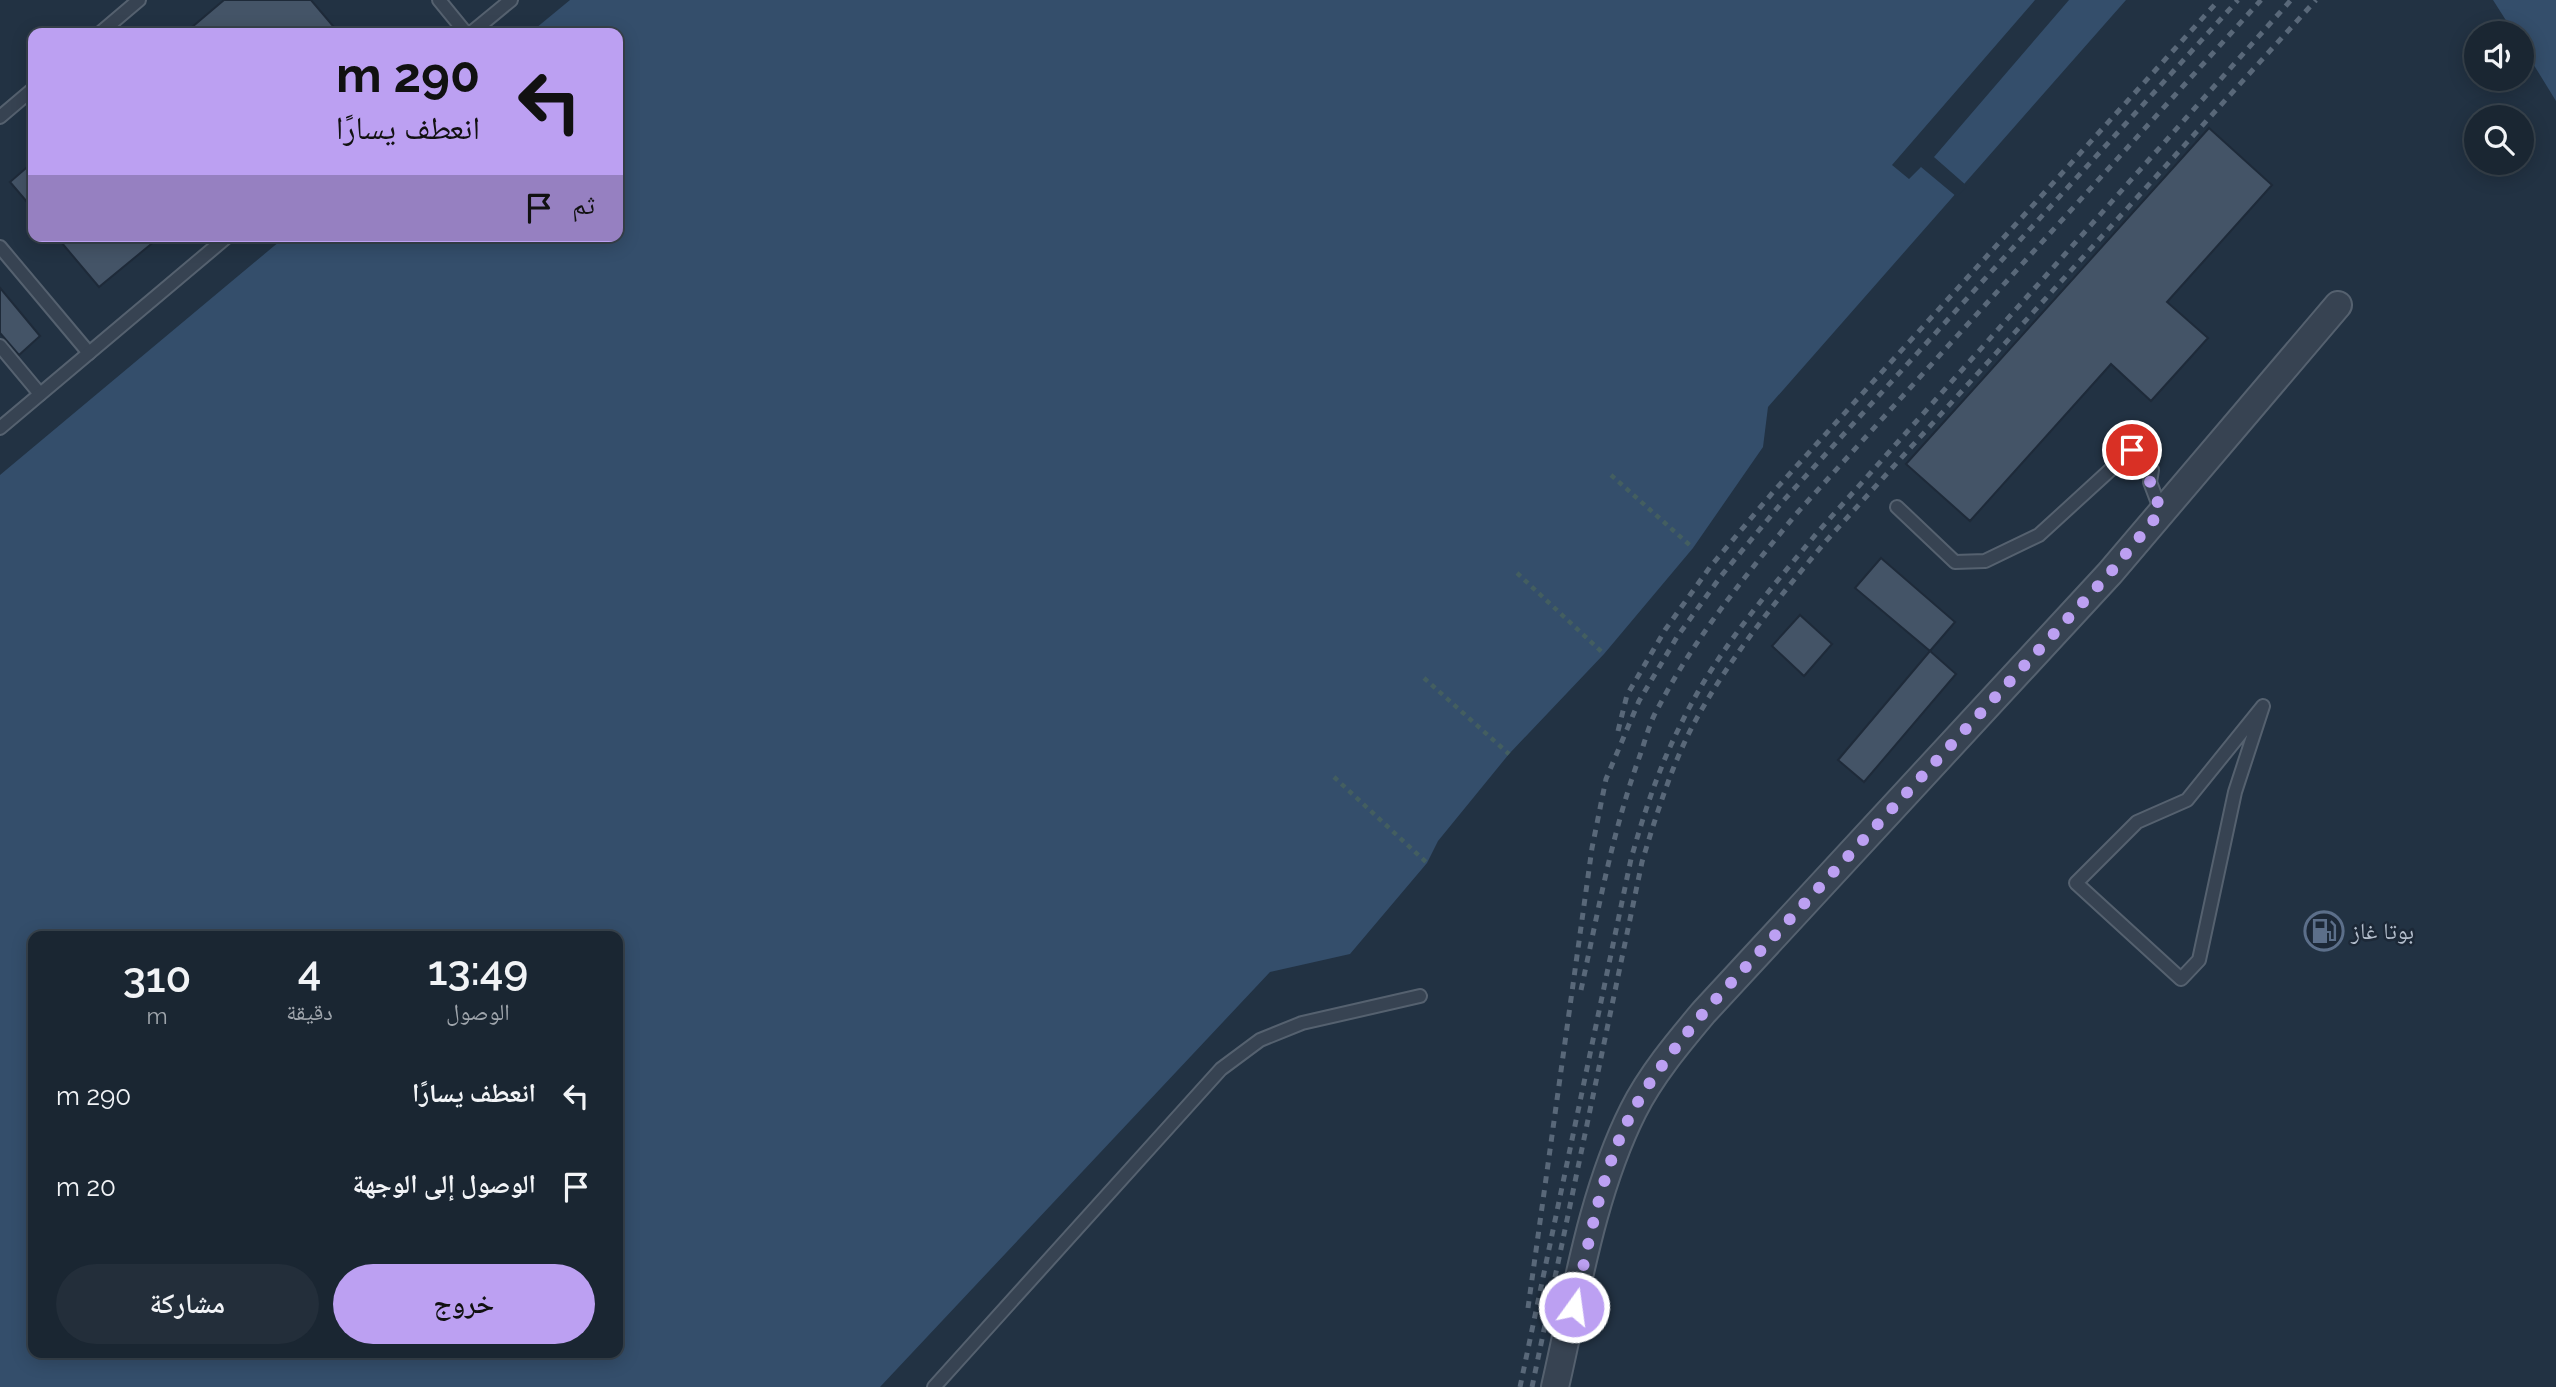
<!DOCTYPE html>
<html lang="ar">
<meta charset="utf-8">
<style>
body{margin:0;font-family:Raleway,"Noto Naskh Arabic",sans-serif;background:#232e3a;color:#f1f3f6;direction:rtl;height:100vh;display:flex;flex-direction:column;font-size:26px;white-space:nowrap}
*{box-sizing:border-box;margin:0}
p{font-size:23px;color:#9fa5ac}
.icon{flex:none;width:38px;height:38px;fill:none;stroke:currentColor;stroke-width:2;stroke-linecap:round;stroke-linejoin:round}
.map{position:relative;flex:1;overflow:hidden;direction:ltr}
.details{position:absolute;left:28px;top:931px;width:595px;height:427px;display:flex;flex-direction:column;background:#1a2632;border-radius:14px;box-shadow:0 4px 18px #0003,0 0 0 2px #38434d;direction:rtl}
.details>*{flex:none}
.hud{position:absolute;left:28px;top:28px;width:595px;height:214px;border-radius:14px;box-shadow:0 4px 18px #0003,0 0 0 2px #38434d;direction:rtl;background:#bca0f2;color:#111;overflow:hidden}
.fabs{position:absolute;left:2464px;top:21px;display:grid;gap:14px}
.fabs a{display:grid;place-items:center;width:70px;height:70px;border-radius:50%;background:#1a2632;box-shadow:0 4px 18px #0003,0 0 0 2px #38434d;font-size:35px}
.pin{position:absolute;display:grid;place-items:center;width:60px;height:60px;color:#fff;margin:-30px;border:4px solid #fff;border-radius:50%;box-shadow:0 2px 7px #0007}
.me{position:absolute;width:77px;margin:-38px;rotate:14deg;stroke-linejoin:round;filter:drop-shadow(0 0 5px #0008)}
.turn{display:flex;align-items:center;gap:24px;height:147px;padding:0 28px;font-size:32px}
.turn .icon{width:91px;height:91px;stroke-width:2.5}
.turn b{display:block;font-size:49px;line-height:60px}
.then{display:flex;align-items:center;height:66px;padding:0 28px;background:#0003;gap:14px;font-size:26px}
.eta{display:flex;justify-content:space-evenly;align-items:center;height:119px;text-align:center}
.eta b{font-size:42px;font-weight:600;line-height:49px}
.button{display:flex;gap:14px;margin-top:auto;padding:14px 28px}
.button a{flex:1;height:80px;border-radius:42px;background:#bca0f2;color:#111;font-size:28px;font-weight:600;line-height:80px;text-align:center}
.button a+a{background:#232e3a;color:#f1f3f6}
ul{padding:0;list-style:none}
li{display:flex;align-items:center;gap:21px;height:91px;padding:0 28px}
li div{flex:1}
li b{display:block;font-size:26px}
li em{font-style:normal}
.map>svg:first-child{display:block}
</style>
<div class="map">
<svg width="2556" height="1387" viewBox="0 0 2556 1387">
<rect width="100%" height="100%" fill="#223243"/>
<!-- water -->
<g fill="#344e6b" fill-rule="evenodd">
<path d="M570 0H2126L1768 407 1763 447 1693 548 1604 654 1509 754 1438 841 1427 863 1350 954 1270 972 880 1387H0V475L286 236H618V33H530ZM33 936H618V1353H33Z"/>
<path d="M2493 0H2556V101L2522 46V33H2514Z"/>
</g>
<!-- pier -->
<path fill="#223243" d="M2035 0H2069L1934 157 1967 186 1957 197 1921 167 1909 179 1892 165Z"/>
<!-- building -->
<g fill="#445467" stroke="#1e2a39" stroke-width="2">
<path d="M224 0H311L339 33H185Z"/>
<path d="M2209 128 2272 185 2167 302 2208 338 2151 401 2111 364 1970 521 1906 464Z"/>
<path d="M33 162V209L10 182Z"/>
<path d="M56 236H161L99 287Z"/>
<path d="M0 288 40 336 19 355 0 333Z"/>
<path d="M1881 558 1955 622 1930 651 1855 588Z"/>
<path d="M1800 615 1832 644 1804 676 1772 646Z"/>
<path d="M1930 651 1956 674 1864 782 1838 760Z"/>
</g>
<g fill="none" stroke-linecap="round" stroke-linejoin="round">
<!-- service casing -->
<g stroke="#55616f" stroke-width="16">
<g id="service">
<path d="M439 0 466 33"/>
<path d="M100 33 139 0"/>
<path d="M471 33 511 0"/>
<path d="M0 117 33 89"/>
<path d="M0 247 89 353"/>
<path d="M0 346 40 394"/>
<path d="M0 428 228 236"/>
<path d="M1897 507 1955 562 1985 561 2039 535 2132 450 2152 470 2150 482 2161 511"/>
<path d="M2263 706 2235 792 2199 960 2181 979 2076 883 2137 822 2187 800Z"/>
<path d="M934 1387 1221 1069 1260 1040 1302 1023 1420 996"/>
</g>
</g>
<!-- minor casing -->
<g stroke="#55616f" stroke-width="30">
<path id="minor" d="M1555 1387C1576 1296 1591 1195 1633 1111 1651 1075 1678 1043 1704 1012L2110 573 2338 305"/>
</g>
<!-- path -->
<g stroke="#435e60" stroke-width="4.5" stroke-dasharray="5 5" stroke-linecap="butt">
<path d="M1611 475 1693 548"/>
<path d="M1517 573 1604 654"/>
<path d="M1424 678 1509 754"/>
<path d="M1334 777 1427 863"/>
</g>
<!-- service -->
<use href="#service" stroke="#374352" stroke-width="12"/>
<!-- minor -->
<use href="#minor" stroke="#374352" stroke-width="26"/>
<!-- rail -->
<g stroke="#596879" stroke-width="5" stroke-dasharray="7 7" stroke-linecap="butt">
<path d="M1618 731 1627 695 1665 630 1710 567 1774 491 2219 0"/>
<path d="M1581 990C1598 912 1612 833 1639 758 1645 742 1649 723 1658 708 1695 637 1746 575 1797 513L2261 0"/>
<path d="M1528 1308 1592 848 1606 779 1639 701 1677 637 1721 576 1784 500 2238 0"/>
<path d="M1520 1387 1631 859C1644 813 1659 767 1681 724 1715 653 1767 593 1817 533L2291 0"/>
<path d="M1532 1387 1642 862C1656 816 1670 770 1692 727 1728 659 1777 600 1826 541L2316 0"/>
</g>
</g>
<g fill="none" stroke-linecap="round" stroke-linejoin="round">
<!-- route -->
<path stroke="#bca0f2" stroke-width="12" stroke-dasharray="0 21.6" d="M1574 1307C1590 1240 1601 1168 1635 1107 1654 1073 1679 1043 1704 1012L2110 573 2161 511 2150 482 2152 470 2132 450"/>
</g>
<!-- icons -->
<defs>
<g id="fuel-ring" transform="scale(2.0125)"><circle r="9.5" fill="#1c2837" stroke="#5c6f8a" stroke-width="1.5"/><path d="M-5.5-6h7V0h2V4h1.3V-2.5L3-4.5l.8-.8L6-3V5H2.5V1h-1V6h-7ZM-4.2-4.7v3.2H.2V-4.7Z" fill="#5c6f8a"/></g>
</defs>
<g fill-rule="evenodd">
<use href="#fuel-ring" x="2324" y="931"/>
</g>
<g text-anchor="middle" stroke-width="5" stroke-linejoin="round" paint-order="stroke">
<!-- poi labels -->
<g font-size="23" fill="#b4becc" stroke="#1c2837" text-anchor="start">
<text x="2351" y="939">بوتا غاز</text>
</g>
</g>
</svg>
<div class="fabs">
<a><svg class="icon" aria-label="sound" viewBox="0 0 24 24"><path d="M4 9h4l5-4v14l-5-4H4zM17 9q2 3 0 6"/></svg></a>
<a><svg class="icon" aria-label="search" viewBox="0 0 24 24"><circle cx="10" cy="10" r="6"/><path d="M15 15l6 6"/></svg></a>
</div>
<div class="pin" style="left:2132px;top:450px;background:#d93025"><svg class="icon" aria-label="arrive" viewBox="0 0 24 24"><path d="M6 21V4h12l-3 4 3 4H6"/></svg></div>
<svg class="me" style="left:1574px;top:1307px" viewBox="-20 -20 40 40"><circle r="17" fill="#bca0f2" stroke="#fff" stroke-width="3"/><path d="M0-11L8 9 0 5-8 9z" fill="#fff"/></svg>
<div class="hud">
<div class="turn"><svg class="icon" aria-label="left" viewBox="0 0 24 24"><path d="M17 20v-9H6M10 6l-5 5 5 5"/></svg><div><b>290 m</b>انعطف يسارًا</div></div>
<div class="then">ثم<svg class="icon" aria-label="arrive" viewBox="0 0 24 24"><path d="M6 21V4h12l-3 4 3 4H6"/></svg></div>
</div>
<section class="details">
<div class="eta">
<div><b>13:49</b><p>الوصول</p></div>
<div><b>4</b><p>دقيقة</p></div>
<div><b>310</b><p>m</p></div>
</div>
<ul>
<li><svg class="icon" aria-label="left" viewBox="0 0 24 24"><path d="M17 20v-9H6M10 6l-5 5 5 5"/></svg><div><b>انعطف يسارًا</b></div><em>290 m</em></li>
<li><svg class="icon" aria-label="arrive" viewBox="0 0 24 24"><path d="M6 21V4h12l-3 4 3 4H6"/></svg><div><b>الوصول إلى الوجهة</b></div><em>20 m</em></li>
</ul>
<div class="button"><a>خروج</a><a>مشاركة</a></div>
</section>
</div>
